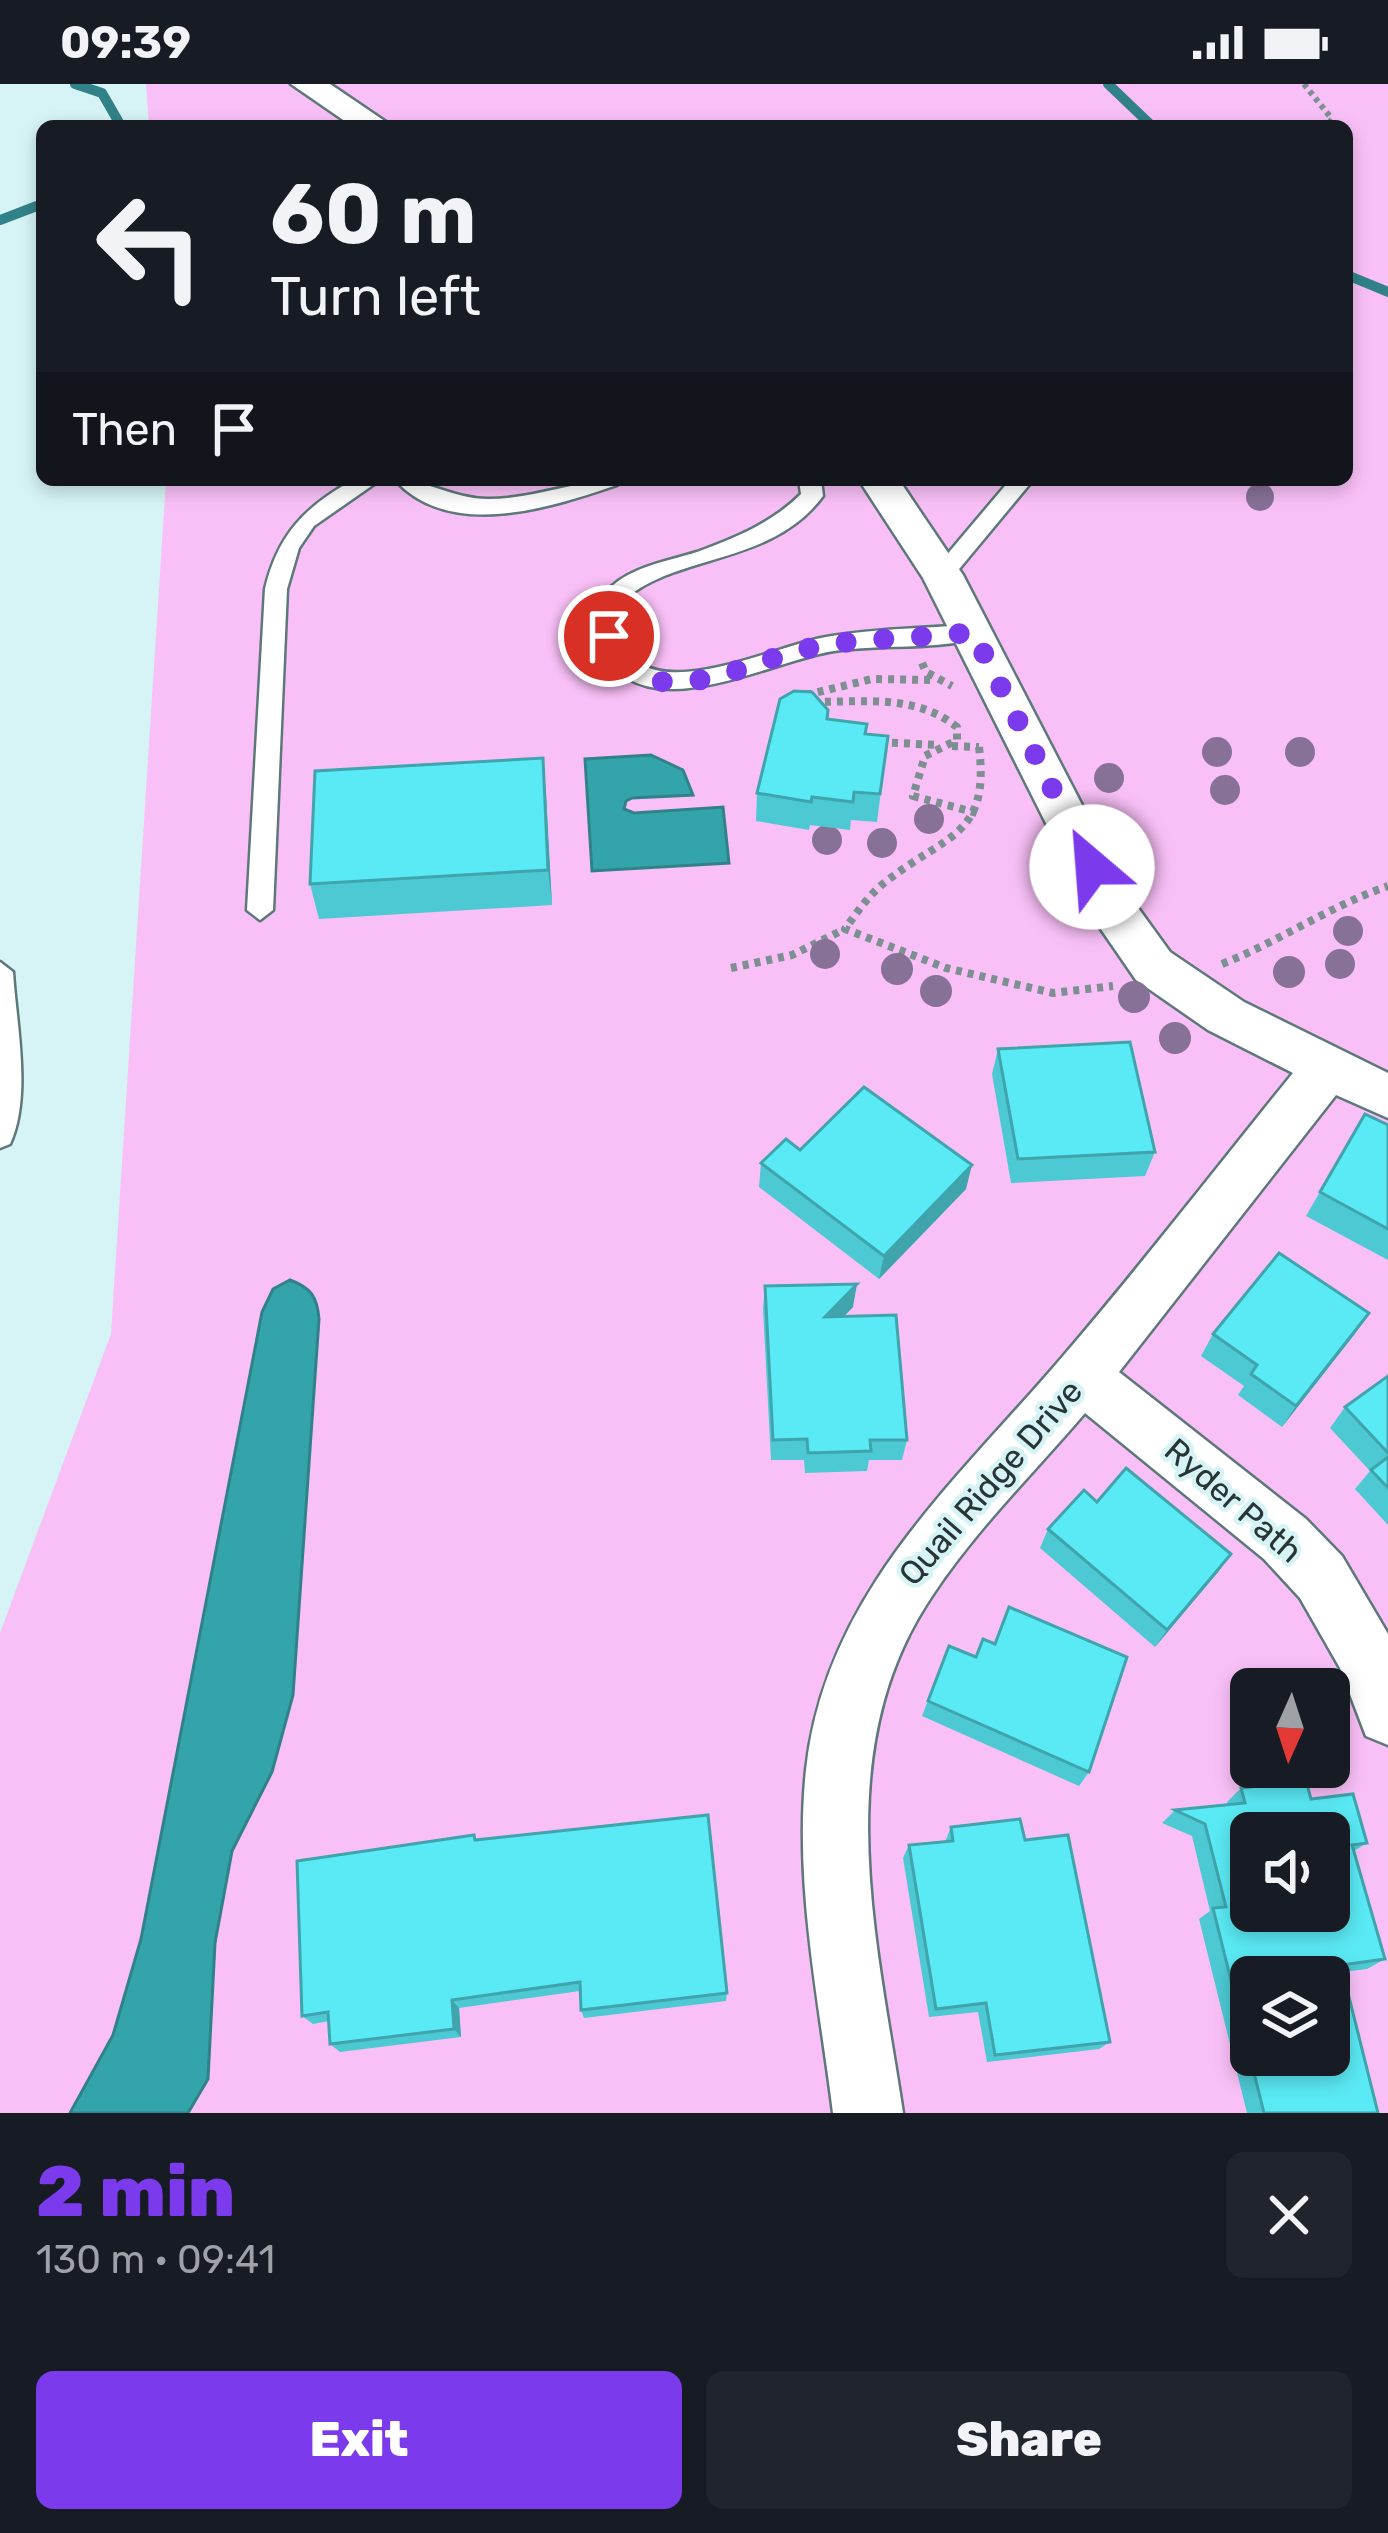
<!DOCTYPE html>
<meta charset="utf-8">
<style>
body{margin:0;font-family:Rubik,sans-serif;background:#20242c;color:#f1f3f6;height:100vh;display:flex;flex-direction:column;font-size:45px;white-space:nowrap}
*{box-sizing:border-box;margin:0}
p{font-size:39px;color:#9ea1a6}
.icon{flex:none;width:66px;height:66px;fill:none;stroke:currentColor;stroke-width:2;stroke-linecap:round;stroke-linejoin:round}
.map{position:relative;height:2029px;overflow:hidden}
.sheet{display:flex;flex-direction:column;background:#171b24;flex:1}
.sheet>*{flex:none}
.banner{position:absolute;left:36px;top:36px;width:1317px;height:366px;border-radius:18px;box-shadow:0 6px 18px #0003;background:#171b24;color:#f1f3f6;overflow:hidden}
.needle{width:78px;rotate:183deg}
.fabs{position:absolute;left:1230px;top:1584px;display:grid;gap:24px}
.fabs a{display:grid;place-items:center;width:120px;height:120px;border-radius:18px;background:#171b24;box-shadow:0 6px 18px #0003;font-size:60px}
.pin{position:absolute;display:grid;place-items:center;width:102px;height:102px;color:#fff;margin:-51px;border:6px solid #fff;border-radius:50%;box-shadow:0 3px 12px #0007}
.me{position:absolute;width:132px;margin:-66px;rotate:333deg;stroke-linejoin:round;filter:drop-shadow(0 0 9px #0008)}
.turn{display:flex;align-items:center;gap:42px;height:252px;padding:0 36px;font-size:54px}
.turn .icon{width:156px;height:156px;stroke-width:2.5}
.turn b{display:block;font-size:84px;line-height:102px}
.then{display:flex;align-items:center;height:114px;padding:0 36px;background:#0003;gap:24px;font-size:45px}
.round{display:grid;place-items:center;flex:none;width:126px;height:126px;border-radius:18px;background:#20242c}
.headline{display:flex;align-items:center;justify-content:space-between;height:204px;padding:0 36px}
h1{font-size:72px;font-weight:800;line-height:90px;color:#7c3aed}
.button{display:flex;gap:24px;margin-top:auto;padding:24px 36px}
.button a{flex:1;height:138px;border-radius:18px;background:#7c3aed;color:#fff;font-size:48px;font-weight:800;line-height:138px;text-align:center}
.button a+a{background:#20242c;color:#f1f3f6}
.status{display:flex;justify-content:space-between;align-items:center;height:84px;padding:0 60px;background:#171b24;direction:ltr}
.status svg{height:33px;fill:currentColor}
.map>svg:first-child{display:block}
</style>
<div class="status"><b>09:39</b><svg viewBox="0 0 49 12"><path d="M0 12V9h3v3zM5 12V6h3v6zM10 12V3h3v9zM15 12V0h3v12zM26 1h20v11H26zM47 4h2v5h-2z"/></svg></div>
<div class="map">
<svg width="1388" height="2029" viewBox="0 0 1388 2029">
<rect width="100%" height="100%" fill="#d6f3f5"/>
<!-- green -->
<path fill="#f9c0f7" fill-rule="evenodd" d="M146 0H1388V2029H0V1549L111 1250 166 396H1347V42H149ZM1251 1605H1329V1683H1251ZM1251 1749H1329V1827H1251ZM1251 1893H1329V1971H1251Z"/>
<!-- water -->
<g fill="#34a4ac" stroke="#318288" stroke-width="3">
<path d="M651 671 683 686 693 711 632 714 626 717 624 725 634 729 723 723 729 779 592 787 585 675Z"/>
<path d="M290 1196C311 1204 317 1212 319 1235L293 1611 272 1688 232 1767 215 1859 208 1995 188 2029H70L113 1951 141 1855 262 1228 273 1205Z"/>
</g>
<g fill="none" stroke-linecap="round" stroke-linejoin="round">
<!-- stream -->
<g stroke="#318288" stroke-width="10">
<path d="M75 0 102 9 121 42"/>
<path d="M1108 0 1152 42"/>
<path d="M0 136 42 120"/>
<path d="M1347 191 1388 208"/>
</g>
<!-- service casing -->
<g stroke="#5e787a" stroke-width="5">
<g id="service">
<path d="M353 396H380L314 442 299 464 287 505 273 826 260 836 247 826 265 505C278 450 305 423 353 396Z"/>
<path d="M395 396C428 396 454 415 488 415 534 415 575 396 621 396L617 401C552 423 451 457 395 396Z"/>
<path d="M799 396H821L823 412C772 481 680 469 626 514 618 528 617 543 623 558 649 625 776 561 826 553 874 544 924 545 973 540L984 548 981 554C934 566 882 560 834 567 767 577 638 651 601 561 594 544 595 524 606 509 624 484 669 477 697 468 735 454 772 439 801 410Z"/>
<path d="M1010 396H1033L950 496H934V486Z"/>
<path d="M0 878 13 888C16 939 32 1012 10 1060L0 1064Z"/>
</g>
</g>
<!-- minor casing -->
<g stroke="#5e787a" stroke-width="5">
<g id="minor">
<path d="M291 0H330L392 42H352Z"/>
<path d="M859 396H899L963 491 1128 810 1170 868 1244 918 1388 989V1034L1336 1011 1119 1288 1306 1435 1342 1472 1388 1550V1661L1366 1652 1340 1584 1300 1514 1264 1475 1085 1329C1034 1389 976 1445 932 1512 827 1668 877 1856 903 2029H833C819 1916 794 1800 806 1686 825 1509 956 1398 1064 1271 1143 1179 1217 1083 1293 989L1208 946 1136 896 1094 835 923 494Z"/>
</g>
</g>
<!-- path-far1 -->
<path stroke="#7c8f91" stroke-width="6" stroke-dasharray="4.5 4.5" stroke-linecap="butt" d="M1304 0 1332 35 1327 42"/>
<!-- path -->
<g stroke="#7c8f91" stroke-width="8" stroke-dasharray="6 6" stroke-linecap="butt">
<path d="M922 579 926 588 952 602"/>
<path d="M806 611 872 595 933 596"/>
<path d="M813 618C863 618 916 610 957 643V656L925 672 913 712 977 729"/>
<path d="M880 658 937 661"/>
<path d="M952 662 979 663"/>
<path d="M979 663C990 752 947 750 888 796 870 809 858 827 845 845L946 884 1053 909 1113 902"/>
<path d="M1222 880C1280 857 1330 822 1388 802"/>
<path d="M731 884 792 871 845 845"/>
</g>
<!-- service -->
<use href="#service" fill="#fff" fill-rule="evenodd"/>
<!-- minor -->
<use href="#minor" fill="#fff" fill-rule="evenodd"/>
</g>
<!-- trees -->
<g fill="#877196">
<circle cx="1260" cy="413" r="14"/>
<circle cx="1217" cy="668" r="15"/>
<circle cx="1300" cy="668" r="15"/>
<circle cx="1109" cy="694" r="15"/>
<circle cx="1225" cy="706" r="15"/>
<circle cx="929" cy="735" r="15"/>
<circle cx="827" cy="756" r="15"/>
<circle cx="882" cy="759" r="15"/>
<circle cx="1348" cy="847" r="15"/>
<circle cx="825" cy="870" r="15"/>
<circle cx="1340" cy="880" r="15"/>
<circle cx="897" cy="885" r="16"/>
<circle cx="1289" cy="888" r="16"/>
<circle cx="936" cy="907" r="16"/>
<circle cx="1134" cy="913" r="16"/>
<circle cx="1175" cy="954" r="16"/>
</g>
<!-- wall -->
<g fill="#4dc9d3">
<path d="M828 635 865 650 888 652 877 738 851 736 850 746 810 741 809 746 756 737 757 709Z"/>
<path d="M543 674 552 821 319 835 310 800Z"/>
<path d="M998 965 1155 1068 1145 1092 1011 1099 992 990Z"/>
<path d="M1365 1030 1388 1041V1176L1306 1132Z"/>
<path d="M800 1066 966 1105 879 1195 759 1103 761 1079Z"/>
<path d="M765 1202 853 1223 843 1233 907 1356 902 1376H869L867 1387 805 1389 804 1376H771L763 1225Z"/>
<path d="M1369 1229 1282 1343 1238 1311 1244 1302 1201 1272 1213 1250Z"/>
<path d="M1388 1292V1441L1355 1405 1370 1387 1330 1344 1345 1323Z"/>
<path d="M1097 1418 1231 1470 1218 1488 1155 1563 1040 1464 1048 1445Z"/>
<path d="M1009 1523 1089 1688 1079 1702 922 1632 949 1562 976 1573 994 1560Z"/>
<path d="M1241 1704 1311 1715 1367 1759 1354 1767 1385 1875 1367 1885 1343 1888 1378 2029H1247L1199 1835 1210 1827 1192 1752 1162 1739 1175 1726 1228 1721 1227 1718Z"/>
<path d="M951 1743 1025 1756 1110 1958 1099 1965 987 1978 978 1928 929 1933 903 1774 909 1761 945 1758Z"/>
<path d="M477 1756 727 1909 726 1917 584 1934 581 1926 580 1907 459 1924 461 1953 340 1968 330 1960 329 1937 313 1940 302 1932Z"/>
</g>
<!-- shaded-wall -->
<g fill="#3fa4ac">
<path d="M543 674 546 710 552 821 548 786Z"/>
<path d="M972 1081 966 1105 879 1195 884 1172Z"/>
<path d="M857 1200 853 1223 822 1255 825 1233Z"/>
<path d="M1369 1229 1354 1251 1282 1343 1296 1322Z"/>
<path d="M1231 1470 1218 1488 1155 1563 1167 1546Z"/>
<path d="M452 1916 459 1924 461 1953 454 1945Z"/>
</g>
<!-- building -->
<g fill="#5aeaf5" stroke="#3fa4ac" stroke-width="3" fill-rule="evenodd">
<path d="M794 607 812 608 828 626 827 635 867 640 865 650 888 652 880 710 854 708 853 718 812 713 811 718 757 709 780 615Z"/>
<path d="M543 674 548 786 310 800 315 687Z"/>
<path d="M1130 958 1155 1068 1018 1075 998 965Z"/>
<path d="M864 1003 972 1081 884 1172 761 1079 786 1055 800 1066Z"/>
<path d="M1365 1030 1388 1041V1145L1320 1108Z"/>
<path d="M1279 1169 1369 1229 1296 1322 1251 1290 1257 1281 1213 1250Z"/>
<path d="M857 1200 825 1233 896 1231 907 1356H870L871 1367 808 1369 807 1355 773 1356 765 1202Z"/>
<path d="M1388 1292V1369L1345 1323Z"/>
<path d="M1388 1373V1404L1371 1386Z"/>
<path d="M1126 1384 1231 1470 1167 1546 1048 1445 1084 1406 1097 1418Z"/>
<path d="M1009 1523 1127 1573 1089 1688 928 1617 949 1562 976 1573 983 1555 995 1560Z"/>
<path d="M1306 1697 1311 1715 1353 1710 1367 1759 1352 1761 1385 1875 1341 1881 1378 2029H1264L1213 1824 1226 1823 1205 1740 1175 1726 1245 1719 1241 1704ZM1251 1749H1329V1827H1251ZM1251 1893H1329V1971H1251Z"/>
<path d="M708 1731 727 1909 581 1926 580 1898 452 1916 454 1945 330 1960 328 1928 302 1932 297 1777 474 1751 475 1756Z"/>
<path d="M1020 1735 1025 1756 1068 1751 1110 1958 995 1971 986 1919 936 1925 909 1761 953 1757 951 1743Z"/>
</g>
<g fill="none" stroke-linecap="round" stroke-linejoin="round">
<!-- route -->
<path stroke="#7c3aed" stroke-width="21" stroke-dasharray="0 37.8" d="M609 552C617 574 626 591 651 596 707 607 761 573 815 563 867 553 920 555 973 548L1092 783"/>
</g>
<g text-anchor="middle" stroke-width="9" stroke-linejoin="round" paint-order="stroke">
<!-- street labels -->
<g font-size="33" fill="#293435" stroke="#d6f3f5">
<text transform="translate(990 1398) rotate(-49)" y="12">Quail Ridge Drive</text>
<text transform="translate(1234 1416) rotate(41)" y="12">Ryder Path</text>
</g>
</g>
</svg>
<div class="fabs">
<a><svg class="needle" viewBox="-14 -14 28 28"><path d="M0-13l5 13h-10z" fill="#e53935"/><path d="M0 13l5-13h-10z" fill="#9ea1a6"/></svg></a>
<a><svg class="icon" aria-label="sound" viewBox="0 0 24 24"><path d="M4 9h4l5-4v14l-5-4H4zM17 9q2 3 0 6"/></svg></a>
<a><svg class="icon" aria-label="layers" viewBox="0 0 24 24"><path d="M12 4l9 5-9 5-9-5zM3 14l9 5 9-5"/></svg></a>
</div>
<div class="pin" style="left:609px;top:552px;background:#d93025"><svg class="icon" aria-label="arrive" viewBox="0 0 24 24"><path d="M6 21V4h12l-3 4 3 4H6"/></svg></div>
<svg class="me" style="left:1092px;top:783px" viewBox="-20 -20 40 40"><circle r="19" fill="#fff"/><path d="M0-13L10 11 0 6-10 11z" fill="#7c3aed"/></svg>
<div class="banner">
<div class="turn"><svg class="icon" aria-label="left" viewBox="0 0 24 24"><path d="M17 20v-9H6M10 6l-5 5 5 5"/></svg><div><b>60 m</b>Turn left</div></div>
<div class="then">Then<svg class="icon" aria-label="arrive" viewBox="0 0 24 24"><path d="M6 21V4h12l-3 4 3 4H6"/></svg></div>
</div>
</div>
<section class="sheet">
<div class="headline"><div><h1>2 min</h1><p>130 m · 09:41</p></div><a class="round"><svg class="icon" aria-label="close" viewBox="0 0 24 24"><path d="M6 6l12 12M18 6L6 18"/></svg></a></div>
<div class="button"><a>Exit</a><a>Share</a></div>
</section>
